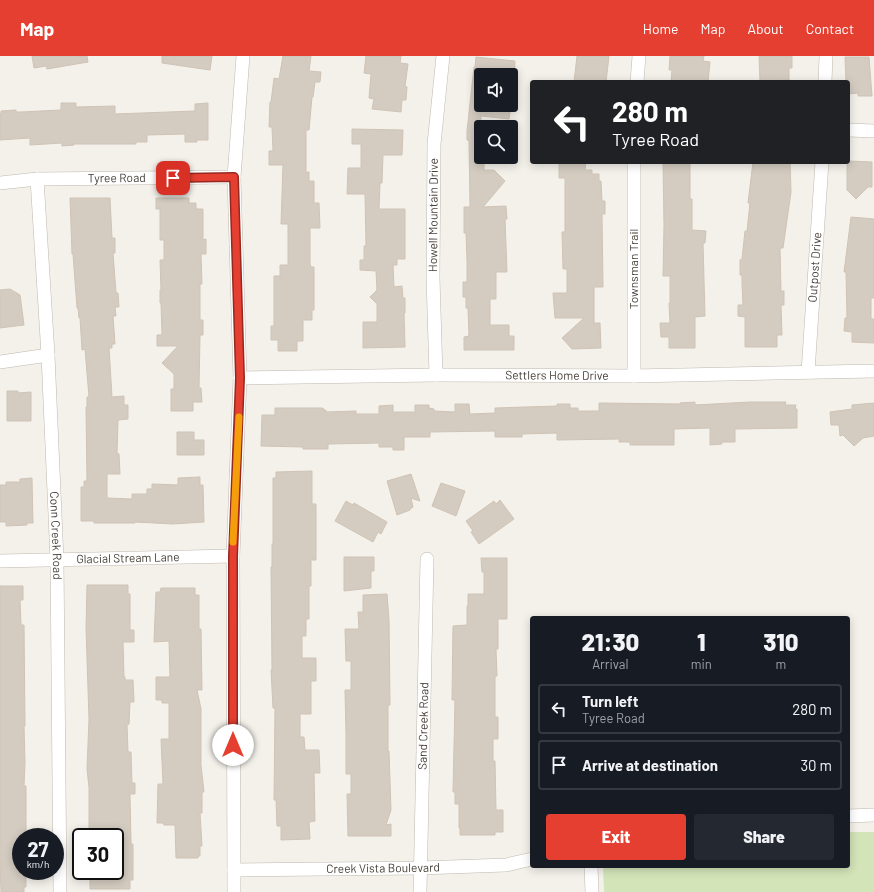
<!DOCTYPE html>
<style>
body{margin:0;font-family:Barlow,sans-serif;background:#242831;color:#f1f3f6;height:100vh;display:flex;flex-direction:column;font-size:15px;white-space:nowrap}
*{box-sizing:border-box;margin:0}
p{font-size:13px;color:#9ea1a6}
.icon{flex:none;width:22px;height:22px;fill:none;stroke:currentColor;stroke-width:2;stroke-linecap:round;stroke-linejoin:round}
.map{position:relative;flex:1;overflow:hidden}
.details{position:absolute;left:530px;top:560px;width:320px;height:252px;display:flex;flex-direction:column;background:#171b24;border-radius:4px;box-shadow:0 2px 10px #0003}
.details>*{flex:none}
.top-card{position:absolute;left:530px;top:24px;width:320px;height:84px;border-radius:4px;box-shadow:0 2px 10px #0003;background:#202124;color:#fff;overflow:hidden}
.controls{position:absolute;left:474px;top:12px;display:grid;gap:8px}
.controls a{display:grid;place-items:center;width:44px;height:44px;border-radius:4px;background:#171b24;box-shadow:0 2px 10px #0003;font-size:20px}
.speed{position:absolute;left:12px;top:772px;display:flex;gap:8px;font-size:20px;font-weight:700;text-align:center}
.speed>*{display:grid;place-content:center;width:52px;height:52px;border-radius:50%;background:#171b24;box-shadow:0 2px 10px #0003;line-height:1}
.speed small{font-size:10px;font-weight:400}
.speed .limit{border:2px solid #111;border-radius:6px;background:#fff;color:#111}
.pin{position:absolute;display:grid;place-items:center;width:34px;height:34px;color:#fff;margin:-17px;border-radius:8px;box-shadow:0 2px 6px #0006}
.me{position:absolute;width:44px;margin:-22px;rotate:0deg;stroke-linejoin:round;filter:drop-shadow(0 0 3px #0008)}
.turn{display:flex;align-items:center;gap:14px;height:84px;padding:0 16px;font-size:18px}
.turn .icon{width:52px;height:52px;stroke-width:2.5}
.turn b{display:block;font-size:28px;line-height:34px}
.eta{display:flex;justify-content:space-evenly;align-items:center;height:68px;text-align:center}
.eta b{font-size:24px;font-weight:800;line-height:28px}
.action{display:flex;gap:8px;margin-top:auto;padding:8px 16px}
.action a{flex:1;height:46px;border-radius:4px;background:#e53f31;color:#fff;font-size:16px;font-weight:800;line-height:46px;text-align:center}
.action a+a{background:#242831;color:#f1f3f6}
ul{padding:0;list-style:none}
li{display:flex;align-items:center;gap:12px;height:50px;margin:0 8px 6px;padding:0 8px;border:2px solid #363941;border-radius:4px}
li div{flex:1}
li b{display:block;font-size:15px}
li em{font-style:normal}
header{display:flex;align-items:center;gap:24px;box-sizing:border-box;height:56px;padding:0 20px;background:#e53f31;color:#fff}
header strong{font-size:19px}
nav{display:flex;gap:22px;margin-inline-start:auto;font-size:14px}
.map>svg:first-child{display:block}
</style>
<header>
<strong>Map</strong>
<nav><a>Home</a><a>Map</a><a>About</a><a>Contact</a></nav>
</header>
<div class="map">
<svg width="874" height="836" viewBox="0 0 874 836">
<rect width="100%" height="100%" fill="#f4f1eb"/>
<!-- green -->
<path fill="#d3e4b8" d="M848 776H874V836H604L603 810H848Z"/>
<!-- building -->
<g fill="#d4ccc1" stroke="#cfc3b5">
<path d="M32 0H87L88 6 47 13 46 10 34 12Z"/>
<path d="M162 0H212L210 14 162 7Z"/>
<path d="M283 0H311L309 15 321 16 320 26H315L313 41H312L309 74H306V116H309V125H314V147H319L320 172H310V208L311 211H314V254H312V264H303V285H297V295H278V284H271V270H274V220H280V209H288V168H281L283 109H269V95H273L272 71H269L270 46H271L274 22 279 23Z"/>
<path d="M366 0H401L400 7 408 8 405 30 407 31 406 44H402L401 56 372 53 374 43 369 42 371 18 364 17Z"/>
<path d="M577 0H609L606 26H574Z"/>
<path d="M670 0H704L703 5 710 6 708 26H671L672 14H669Z"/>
<path d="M759 0H792V12H789V24L760 25Z"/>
<path d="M476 1 515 5 514 19H481V49H511L509 63 481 60V101H484V114H494L505 125 483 151 506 150 507 163H505L507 216H496V243H490V269H509V280H514V294H464V281L469 280 468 252H466V241H463V226H467V204L466 177H464V151H470L469 84H467V75L474 11H475Z"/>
<path d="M845 1H869L872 40H858V37L848 38V26H846Z"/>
<path d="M61 47H76V51L115 50V58L195 55V48L208 47V84H197V86H185V78L147 79V86H136V88H74V89L62 90V87L30 89V82L0 84V58L1 57V55L16 54V56H21L61 54Z"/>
<path d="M352 73 403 74 402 99H383L382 127H380L379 153H405V203H397V209H393L394 231 402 230 403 242H405V257H404L405 291 363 292V266H377V248L370 241 377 234 376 215 360 214V204H364V190H366L365 138H347L348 112H361V88H352Z"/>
<path d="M848 105 872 106V131H868L856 143 847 134V106Z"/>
<path d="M559 106H586L585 114H592V118H599V125H601L602 145H605V158H602L603 231H594V267H600L601 292 572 293 562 282 584 262H555L553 237H567V213H563L562 176H565V122H559Z"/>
<path d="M663 106H690V143H692V174L706 175 705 187H703L705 260 695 261V292H669V281H661L660 267H670L669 247H670V220H663L664 169Z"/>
<path d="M753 106H790L791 136 783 192H780L781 235H784V249H781L782 279H777V291H745V261L738 260V249H743L742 228V219H740V204L742 203 745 175H747L750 147H748Z"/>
<path d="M70 142H110L112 182H115V197H113L116 237H118L119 251H115L116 260H113L115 288H112V292H109L112 341 124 340V349H128V363L118 364 117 397 119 398 120 418H107V442L132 443V438H147V433H152V428L178 429V422L200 421V429H203L204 466 173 468 135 466V467H94V465H81V431H84V425H87L86 351H87V341H89L85 293 82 294 80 262H79L78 252H77L73 198H72Z"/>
<path d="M156 142H189V147H196V153H203V184L206 183V198H201L202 228H200V264H203V279H200L199 332H201L202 346H193V355H171V333H174V318L162 307 178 290H157V279H162L161 247H160V234H161L160 204H164V184H160V153H156Z"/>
<path d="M851 161 874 163V242H871V263H874V287L852 286V276L844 275 845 262H847L846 216H844Z"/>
<path d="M10 233 20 239 24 269 0 272V234Z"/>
<path d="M7 335H18V337L31 336V365H7Z"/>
<path d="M695 346V349L750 346H786L785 349H796L795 353H797V372L735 373V386H722V388L710 389V372L674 373V389H630V386H619V383L557 384V377L522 378V381H495V375L430 376V381H404V394H393V391H379V387L328 388V393H303V391L261 390 262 359H275V352H322L324 353V355L326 354V356L356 355V358H379V350L393 349V356H415V349H429V352L434 353V355L455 356V348H469L470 358 495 357V352L557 350V348H570V352H578V355H599V347L680 348V347Z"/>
<path d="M874 347V380L863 382 854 390 843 379 840 380 839 369H831L830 356 852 353V349Z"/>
<path d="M177 376H194V384H204V399H177Z"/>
<path d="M312 415V448H316V504H311V530H309V563H306V580H302V602H316V625H311V658H300V681H304L305 694H319L320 717H314L315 765 309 766 310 783 281 784V770H277L276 744H274L275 652H273L271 614H272L271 511H272V488H273V422H276V416Z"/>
<path d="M411 418 420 445 411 442 413 451 410 453V454L397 459 387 425Z"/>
<path d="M32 422 33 467H27V469L6 470V466H0V429H6V426H20V423Z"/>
<path d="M441 427 465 435 456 460 432 450Z"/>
<path d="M500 444 514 463 479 488 471 476 473 475 466 465 494 445 496 448Z"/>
<path d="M346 445 353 449 354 447 387 466 381 478 378 476 373 486 335 465Z"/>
<path d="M344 501H374V515H371V532L344 535Z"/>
<path d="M481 502H507V563H498V593H496L497 620H495V661H498V683H493V705H495L496 754H503V776H495V779H460V772H459V748H455V736H453L455 644H452L453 570 467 569V550H468V538H484V516H482Z"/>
<path d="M87 529H128V538H130V574H134V586H123L124 621H125V624H133L134 646H130L129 668 127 669 128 696H131L132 727H135V738H130L131 788H133V824H130V833H90V817L93 818V815H115V781H89V731L87 713 89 663 86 572Z"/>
<path d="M0 530H23V544H20L21 569H24L25 670H24L25 707 24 730H26V781H21V815H26V831H24V836H1L0 806Z"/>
<path d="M161 532H195V539H199V573H201L202 634H197L201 653V709L204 736H202V757H200L202 790H200V800H198V802H176L175 769H164L163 767H157L158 728H163L161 683H169V647H162V644H156V621H170L169 585 154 586 156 536H160Z"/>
<path d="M387 538 389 564 390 649H388V695H389L391 754 386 769 391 768V780H348L347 738H351V718H346V677L345 634H351V605H346L345 573H359L358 556H363V539Z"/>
</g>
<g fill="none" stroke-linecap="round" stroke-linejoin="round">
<!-- minor casing -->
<g stroke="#bfb8ae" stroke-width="14">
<g id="minor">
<path d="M637 26 639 0"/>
<path d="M825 26 826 0"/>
<path d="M848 74 874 75"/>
<path d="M634 106V320"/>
<path id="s1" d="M37 123 48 299 57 504 60 836"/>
<path id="s2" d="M0 127 37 123 234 121"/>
<path d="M0 306 48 299"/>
<path id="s3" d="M808 316 822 106"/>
<path id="s4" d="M436 319 433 222 434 88 443 0"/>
<path id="s5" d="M240 322 436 319 634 320 874 315"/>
<path id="s6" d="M0 505 233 500"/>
<path d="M848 760 874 759"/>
<path d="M591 810 592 836"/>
<path id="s7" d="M234 814 420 812 506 809 532 803"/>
<path d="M234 836 233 500 240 322 234 121 243 0"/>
<path id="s8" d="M420 836 427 503"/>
</g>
</g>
<!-- minor -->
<use href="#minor" stroke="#fff" stroke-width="13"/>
</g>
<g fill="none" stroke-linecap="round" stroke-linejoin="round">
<!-- route casing -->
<g stroke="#952920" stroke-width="10">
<path id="route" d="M173 122 234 121 240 322 233 500V689"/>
</g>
<!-- route -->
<use href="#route" stroke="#e53f31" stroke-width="7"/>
<!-- slow -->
<path stroke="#f59e0b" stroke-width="7" d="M233 486 239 361"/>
</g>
<g text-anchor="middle" stroke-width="3.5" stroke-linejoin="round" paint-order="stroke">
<!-- street labels -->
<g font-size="12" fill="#474139" stroke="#fff">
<text dy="4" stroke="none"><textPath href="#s2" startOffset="117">Tyree Road</textPath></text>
<text dy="4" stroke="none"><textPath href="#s4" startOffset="160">Howell Mountain Drive</textPath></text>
<text dy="4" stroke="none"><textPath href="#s3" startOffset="105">Outpost Drive</textPath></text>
<text transform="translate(634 213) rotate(-90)" y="4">Townsman Trail</text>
<text dy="4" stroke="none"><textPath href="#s5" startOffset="317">Settlers Home Drive</textPath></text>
<text dy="4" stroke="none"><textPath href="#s1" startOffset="357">Conn Creek Road</textPath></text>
<text dy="4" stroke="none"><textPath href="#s6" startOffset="128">Glacial Stream Lane</textPath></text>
<text dy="4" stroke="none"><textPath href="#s8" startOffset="166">Sand Creek Road</textPath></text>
<text dy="4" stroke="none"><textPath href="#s7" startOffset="149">Creek Vista Boulevard</textPath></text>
</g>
</g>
</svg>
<div class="controls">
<a><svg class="icon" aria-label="sound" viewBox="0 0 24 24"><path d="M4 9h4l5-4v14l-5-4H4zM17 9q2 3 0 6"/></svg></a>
<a><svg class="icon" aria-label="search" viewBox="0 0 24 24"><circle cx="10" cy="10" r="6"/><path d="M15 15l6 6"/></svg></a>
</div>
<div class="speed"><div>27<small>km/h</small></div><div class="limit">30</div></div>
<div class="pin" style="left:173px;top:122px;background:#d93025"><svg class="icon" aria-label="arrive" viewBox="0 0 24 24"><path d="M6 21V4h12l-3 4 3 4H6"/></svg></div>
<svg class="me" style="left:233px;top:689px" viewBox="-20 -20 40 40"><circle r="19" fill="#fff"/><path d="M0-13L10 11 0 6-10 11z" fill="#e53f31"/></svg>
<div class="top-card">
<div class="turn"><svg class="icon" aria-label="left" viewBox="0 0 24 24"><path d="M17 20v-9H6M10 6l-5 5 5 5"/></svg><div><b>280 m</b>Tyree Road</div></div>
</div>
<section class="details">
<div class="eta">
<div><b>21:30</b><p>Arrival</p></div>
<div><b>1</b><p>min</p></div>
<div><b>310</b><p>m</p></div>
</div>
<ul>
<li><svg class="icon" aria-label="left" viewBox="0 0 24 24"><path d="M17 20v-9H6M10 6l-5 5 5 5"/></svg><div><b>Turn left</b><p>Tyree Road</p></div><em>280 m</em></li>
<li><svg class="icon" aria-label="arrive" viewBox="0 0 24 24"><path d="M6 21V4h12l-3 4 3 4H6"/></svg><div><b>Arrive at destination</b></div><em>30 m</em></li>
</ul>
<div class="action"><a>Exit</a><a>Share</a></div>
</section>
</div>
